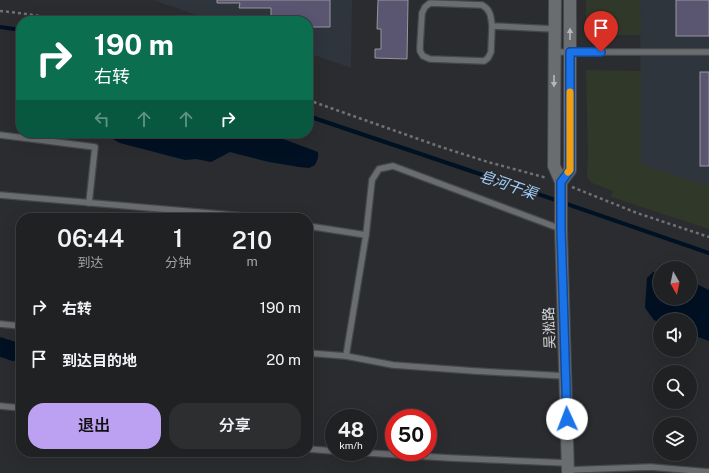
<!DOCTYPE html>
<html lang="zh">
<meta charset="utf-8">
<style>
body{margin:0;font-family:"Public Sans","Noto Sans SC",sans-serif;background:#2d2e30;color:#f1f3f6;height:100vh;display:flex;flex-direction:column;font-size:15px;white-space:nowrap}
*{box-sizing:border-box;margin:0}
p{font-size:13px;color:#a2a3a6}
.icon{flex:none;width:22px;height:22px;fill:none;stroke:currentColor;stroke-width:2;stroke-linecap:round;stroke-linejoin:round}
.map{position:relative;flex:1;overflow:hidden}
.side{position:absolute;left:16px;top:213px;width:297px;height:244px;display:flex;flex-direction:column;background:#202123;border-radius:16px;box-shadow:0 4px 16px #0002,0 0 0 1px #3d3e41}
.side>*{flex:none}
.guide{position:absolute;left:16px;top:16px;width:297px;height:122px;border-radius:16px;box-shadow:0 4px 16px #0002,0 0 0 1px #3d3e41;background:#0b6e4f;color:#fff;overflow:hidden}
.needle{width:26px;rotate:171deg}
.tools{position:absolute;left:653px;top:261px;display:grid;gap:8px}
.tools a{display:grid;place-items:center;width:44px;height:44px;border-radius:50%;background:#202123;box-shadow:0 4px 16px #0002,0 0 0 1px #3d3e41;font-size:20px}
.speed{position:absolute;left:325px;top:409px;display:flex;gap:8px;font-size:20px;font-weight:700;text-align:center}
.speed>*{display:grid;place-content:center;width:52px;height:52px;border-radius:50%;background:#202123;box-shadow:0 4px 16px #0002,0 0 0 1px #3d3e41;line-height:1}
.speed small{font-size:10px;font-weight:400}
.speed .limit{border:6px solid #d22;background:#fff;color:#111}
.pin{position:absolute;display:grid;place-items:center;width:34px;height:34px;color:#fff;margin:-41px -17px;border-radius:50% 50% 50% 0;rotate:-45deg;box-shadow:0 0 4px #0007}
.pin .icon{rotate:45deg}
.me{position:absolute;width:44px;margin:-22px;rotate:358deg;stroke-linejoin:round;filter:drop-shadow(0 0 3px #0008)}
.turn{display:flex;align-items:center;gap:14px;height:84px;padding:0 12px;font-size:18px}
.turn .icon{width:52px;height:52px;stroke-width:2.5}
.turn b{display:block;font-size:28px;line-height:34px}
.lanes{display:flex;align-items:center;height:38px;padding:0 12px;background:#0003;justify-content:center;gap:20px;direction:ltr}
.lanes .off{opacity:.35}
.eta{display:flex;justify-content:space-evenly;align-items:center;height:68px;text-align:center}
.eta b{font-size:24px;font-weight:600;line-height:28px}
.primary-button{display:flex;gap:8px;margin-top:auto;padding:8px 12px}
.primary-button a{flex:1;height:46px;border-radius:16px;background:#bca0f2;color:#111;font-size:16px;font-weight:600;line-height:46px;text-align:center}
.primary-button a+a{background:#2d2e30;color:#f1f3f6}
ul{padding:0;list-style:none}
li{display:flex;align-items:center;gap:12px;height:52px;padding:0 12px}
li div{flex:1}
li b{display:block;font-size:15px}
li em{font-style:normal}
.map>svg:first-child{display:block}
</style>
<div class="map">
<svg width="709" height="473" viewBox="0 0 709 473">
<rect width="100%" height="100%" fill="#2a2c2f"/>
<!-- built -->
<g fill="#2f353d">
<path d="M153 0H352L351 68 308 53V21H214Z"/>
<path d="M640 0H709V187L641 164Z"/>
</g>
<!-- green -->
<g fill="#303929">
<path d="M586 0H640L641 35H586Z"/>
<path d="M586 70 641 71V164L709 187V229L611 197 613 191 592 183 587 177 588 156Z"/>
</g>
<!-- water -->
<g fill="#001123">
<path d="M108 133H267L318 152V158L315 165 309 168 299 167 269 162 230 152 211 162 196 159 185 160 120 143C115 140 110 138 108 133Z"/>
<path d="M653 272 660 273V298H690V281L709 290V341L690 334V320H660V323L654 320 645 308 647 278Z"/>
<path d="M0 337 16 342H21V361H12L4 358 0 357Z"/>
</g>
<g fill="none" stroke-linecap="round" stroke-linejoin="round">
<!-- stream -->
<g stroke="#001123" stroke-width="4">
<path d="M0 27 21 30"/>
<path d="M308 116 474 172 709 253"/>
</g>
</g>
<!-- building -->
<g fill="#5a5571" stroke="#98979b">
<path d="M217 0H330V27H308V21H271V8H239L240 3H217Z"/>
<path d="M378 0H408L407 59 375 58V49H381V29H377Z"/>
<rect x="676" y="0" width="33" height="36"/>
<rect x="700" y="72" width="9" height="94"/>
</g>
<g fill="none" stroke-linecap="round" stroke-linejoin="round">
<!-- service casing -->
<g stroke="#45474a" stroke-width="8">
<g id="service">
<path d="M492 26C491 17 491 10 482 5L430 3 425 7 422 13 420 46V51L423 56 430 59 484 61 488 58 491 52 492 26 554 29"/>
<path d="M554 52H709"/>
<path d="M0 135 95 147 89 203"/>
<path d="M0 195 243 216 256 218"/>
<path d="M308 226 366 235"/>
<path d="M0 324 21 326"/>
<path d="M308 353 346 356 393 365 475 371 565 376"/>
<path d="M346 356 366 235 372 180 379 169 393 166 561 229"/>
<path d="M0 406 21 408"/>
<path d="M308 449 334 451"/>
<path d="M352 452 450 458 567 463"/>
<path d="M568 470 651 467 686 470 709 472"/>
</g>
</g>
<!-- secondary casing -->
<g stroke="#45474a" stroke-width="14">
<g id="secondary">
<path d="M555 0 554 166 561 182V229L568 473"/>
<path d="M561 182 570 170V0"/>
</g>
</g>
<!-- path -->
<g stroke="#6f7173" stroke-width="2.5" stroke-dasharray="3 3" stroke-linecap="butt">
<path d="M0 11C22 13 43 16 65 21"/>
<path d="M308 100 441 147 488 162 547 178"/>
<path d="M572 187 637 213 709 237"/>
</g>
<!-- service -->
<use href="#service" stroke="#6a6d70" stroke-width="5.5"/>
<!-- secondary -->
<use href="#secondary" stroke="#6a6d70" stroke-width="12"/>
</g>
<!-- one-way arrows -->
<defs><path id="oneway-solid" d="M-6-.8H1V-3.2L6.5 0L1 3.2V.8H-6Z"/></defs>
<g fill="#b6b8ba">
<use href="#oneway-solid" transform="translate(570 34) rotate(-90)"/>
<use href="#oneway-solid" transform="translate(554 81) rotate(90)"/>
</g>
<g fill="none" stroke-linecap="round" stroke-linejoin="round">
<!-- route casing -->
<g stroke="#114b97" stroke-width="10">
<path id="route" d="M567 419 561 229V182L570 170V52H601"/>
</g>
<!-- route -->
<use href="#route" stroke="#1a73e8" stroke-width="7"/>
<!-- slow -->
<path stroke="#f59e0b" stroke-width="7" d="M568 172 570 170V92"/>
</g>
<g text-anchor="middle" stroke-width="3" stroke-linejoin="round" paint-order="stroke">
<!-- street labels -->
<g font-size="14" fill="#d7d8da" stroke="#2a2c2f">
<text transform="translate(549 328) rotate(-92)" y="5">吴淞路</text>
</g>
<!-- water labels -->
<g font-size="15" font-style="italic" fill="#a2cef8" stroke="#2a2c2f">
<text transform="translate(508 185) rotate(19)" y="5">皂河干渠</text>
</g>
</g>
</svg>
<div class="tools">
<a><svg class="needle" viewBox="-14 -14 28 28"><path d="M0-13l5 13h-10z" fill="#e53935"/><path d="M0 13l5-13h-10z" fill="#a2a3a6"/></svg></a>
<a><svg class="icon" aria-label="sound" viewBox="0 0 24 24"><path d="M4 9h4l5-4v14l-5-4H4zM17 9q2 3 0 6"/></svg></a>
<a><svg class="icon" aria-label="search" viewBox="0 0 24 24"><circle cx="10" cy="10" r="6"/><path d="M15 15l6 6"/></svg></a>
<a><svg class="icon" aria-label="layers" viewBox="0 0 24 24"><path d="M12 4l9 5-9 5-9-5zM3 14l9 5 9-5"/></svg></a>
</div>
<div class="speed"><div>48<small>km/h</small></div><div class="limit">50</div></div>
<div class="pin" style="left:601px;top:52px;background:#d93025"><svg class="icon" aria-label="arrive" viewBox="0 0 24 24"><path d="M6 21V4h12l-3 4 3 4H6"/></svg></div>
<svg class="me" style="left:567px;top:419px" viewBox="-20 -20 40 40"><circle r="19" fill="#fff"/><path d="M0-13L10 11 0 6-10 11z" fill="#1a73e8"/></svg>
<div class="guide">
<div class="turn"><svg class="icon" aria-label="right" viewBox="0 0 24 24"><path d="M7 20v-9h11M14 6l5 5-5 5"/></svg><div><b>190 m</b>右转</div></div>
<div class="lanes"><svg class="icon off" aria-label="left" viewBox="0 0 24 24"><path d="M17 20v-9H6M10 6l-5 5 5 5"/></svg><svg class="icon off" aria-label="ahead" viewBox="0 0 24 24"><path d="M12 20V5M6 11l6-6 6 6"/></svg><svg class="icon off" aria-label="ahead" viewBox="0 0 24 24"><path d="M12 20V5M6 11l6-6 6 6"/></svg><svg class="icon" aria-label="right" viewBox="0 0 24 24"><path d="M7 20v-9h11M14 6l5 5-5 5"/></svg></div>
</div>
<section class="side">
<div class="eta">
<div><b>06:44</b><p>到达</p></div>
<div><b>1</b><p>分钟</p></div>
<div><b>210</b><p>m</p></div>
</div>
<ul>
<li><svg class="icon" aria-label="right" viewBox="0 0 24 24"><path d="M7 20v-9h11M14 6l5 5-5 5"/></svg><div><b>右转</b></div><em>190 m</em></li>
<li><svg class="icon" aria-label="arrive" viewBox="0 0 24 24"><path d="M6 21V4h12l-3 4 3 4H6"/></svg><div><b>到达目的地</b></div><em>20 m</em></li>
</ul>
<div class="primary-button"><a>退出</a><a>分享</a></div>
</section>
</div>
